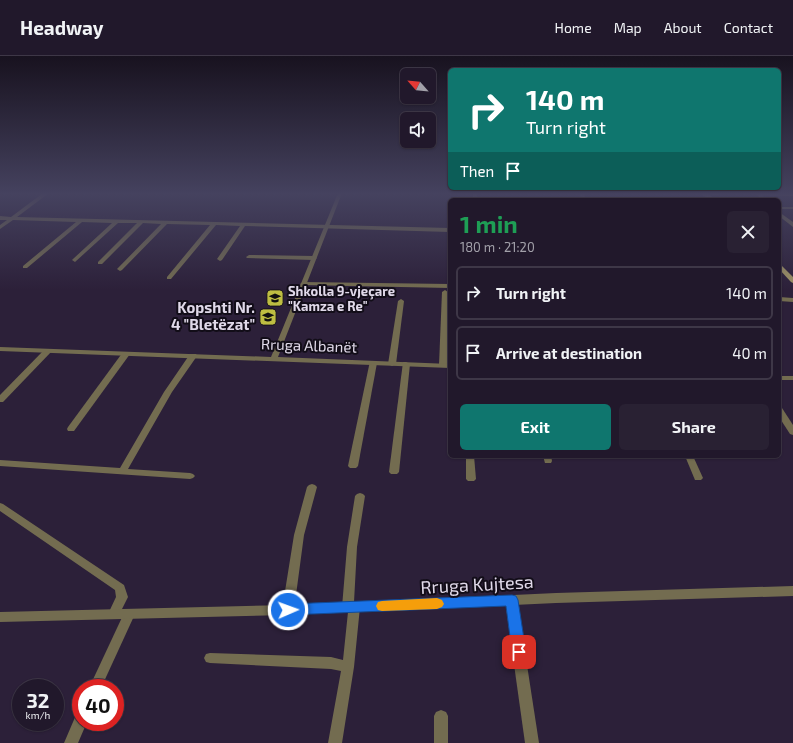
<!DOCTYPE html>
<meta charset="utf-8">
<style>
body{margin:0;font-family:"Exo 2",sans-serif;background:#292133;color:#f1f3f6;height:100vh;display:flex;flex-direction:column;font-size:15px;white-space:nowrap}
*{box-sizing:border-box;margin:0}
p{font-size:13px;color:#a2a0a9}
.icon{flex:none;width:22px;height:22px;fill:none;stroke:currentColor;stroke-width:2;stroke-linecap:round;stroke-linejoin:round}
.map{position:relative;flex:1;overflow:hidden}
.sheet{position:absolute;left:448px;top:142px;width:333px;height:260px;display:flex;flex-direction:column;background:#21182b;border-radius:6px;box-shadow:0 1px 3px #0004,0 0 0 1px #3e3747}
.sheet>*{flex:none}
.banner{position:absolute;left:448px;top:12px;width:333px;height:122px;border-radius:6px;box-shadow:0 1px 3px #0004,0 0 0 1px #3e3747;background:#0f766e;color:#fff;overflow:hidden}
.needle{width:26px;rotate:297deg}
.controls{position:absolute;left:400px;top:12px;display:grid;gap:8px}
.controls a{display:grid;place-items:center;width:36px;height:36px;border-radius:6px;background:#21182b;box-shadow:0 1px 3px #0004,0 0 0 1px #3e3747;font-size:20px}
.speed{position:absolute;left:12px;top:623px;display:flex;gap:8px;font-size:20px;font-weight:700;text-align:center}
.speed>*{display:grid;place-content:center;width:52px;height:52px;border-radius:50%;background:#21182b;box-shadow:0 1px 3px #0004,0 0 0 1px #3e3747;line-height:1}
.speed small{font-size:10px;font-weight:400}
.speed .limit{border:6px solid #d22;background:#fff;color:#111}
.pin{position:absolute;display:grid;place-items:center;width:34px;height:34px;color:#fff;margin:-17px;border-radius:8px;box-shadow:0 2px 6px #0006}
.me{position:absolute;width:44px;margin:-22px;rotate:88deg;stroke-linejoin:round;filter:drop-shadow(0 0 3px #0008)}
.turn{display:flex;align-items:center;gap:14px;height:84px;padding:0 12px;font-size:18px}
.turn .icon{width:52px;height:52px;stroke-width:2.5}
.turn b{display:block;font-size:28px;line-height:34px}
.then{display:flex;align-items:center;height:38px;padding:0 12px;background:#0003;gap:8px;font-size:15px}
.round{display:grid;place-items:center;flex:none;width:42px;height:42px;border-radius:6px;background:#292133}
.headline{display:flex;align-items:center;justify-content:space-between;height:68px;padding:0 12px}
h1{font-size:24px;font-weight:700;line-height:30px;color:#1e9e55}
.button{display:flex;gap:8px;margin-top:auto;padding:8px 12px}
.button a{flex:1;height:46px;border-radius:6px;background:#0f766e;color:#fff;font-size:16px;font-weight:700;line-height:46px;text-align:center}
.button a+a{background:#292133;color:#f1f3f6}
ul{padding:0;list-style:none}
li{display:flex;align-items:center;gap:12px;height:54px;margin:0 8px 6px;padding:0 4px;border:2px solid #3e3747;border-radius:6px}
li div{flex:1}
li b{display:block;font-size:15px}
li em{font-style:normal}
header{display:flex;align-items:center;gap:24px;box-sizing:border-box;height:56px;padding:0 20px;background:#21182b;border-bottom:1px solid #3e3747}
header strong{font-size:19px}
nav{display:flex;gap:22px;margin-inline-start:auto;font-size:14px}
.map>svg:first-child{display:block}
</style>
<header>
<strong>Headway</strong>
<nav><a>Home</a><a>Map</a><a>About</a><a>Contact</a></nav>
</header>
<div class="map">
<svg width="793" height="687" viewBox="0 0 793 687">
<rect width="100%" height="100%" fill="#2c2039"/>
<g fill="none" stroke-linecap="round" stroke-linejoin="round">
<!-- minor -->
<g fill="#736c50" fill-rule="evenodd">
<path d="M43 137H49L17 161 450 172V176L245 170 222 204 220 205 217 203 240 170 216 169 171 223H167V221L210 169 167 168 122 214 120 215 117 213 118 212 161 168 143 167 102 208H98V206L137 167H118L75 206 72 204 73 203 112 167 82 166 27 212H23V210L76 166 13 164 0 173V169L7 164H0V160L11 161Z"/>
<rect x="473" y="137" width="4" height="7"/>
<path d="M579 137H584L586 144H582Z"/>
<path d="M756 137H761L766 144H761Z"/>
<rect x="779" y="151" width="14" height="2"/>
<path d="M779 156 793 166V171L779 160Z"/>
<path d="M249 199 314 200 317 202 314 204 247 202 246 201Z"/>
<path d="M303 226 450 228V232L301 229 300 228Z"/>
<path d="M445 234 448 236 447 309 443 311 439 309 442 236Z"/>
<path d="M779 241 793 242V246L779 245Z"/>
<path d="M401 243 404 245 396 308 392 310 388 308 398 245Z"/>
<path d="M45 293H51L52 295 3 346H0V339Z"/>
<path d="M123 296H126L130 298 74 375H68L67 373 68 371Z"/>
<path d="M190 298H196L197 300 172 336 128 413 190 417 193 418 195 420 193 422 190 423 0 410V404L120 412 164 336Z"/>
<path d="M370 305H373L377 307 358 410 356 412H350L348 410Z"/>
<path d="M403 306H406L410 308 399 416 397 418H391L389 416Z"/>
<path d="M779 352H782L793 369V379L790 378 779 361Z"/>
<path d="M466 400H474L476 423 474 425H468L466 423Z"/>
<path d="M543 400H551L552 405 551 407H545Z"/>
<path d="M685 400H693L703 422 701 424H695Z"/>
<path d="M312 428 315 429 317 431 304 479 294 554 292 557 288 559 284 557 282 554 294 479 307 431 309 429Z"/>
<path d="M360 437 363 438 365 440 357 491 354 546 358 548 360 551 354 611 342 687H328L341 615 331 613 210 607 206 606 204 602 206 598 210 597 331 601 343 604 348 556 344 554 342 551 347 491 355 440 357 438Z"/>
<path d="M0 447 3 448 124 529 128 541 118 561 114 563 110 561 108 558 116 541 115 534 0 455Z"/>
<path d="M511 539 515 541 517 544 539 687H525L505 544 507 541Z"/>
<path d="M129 553 133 555 135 558 101 632H89L125 555Z"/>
<path d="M441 654 446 656 448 660V687H434V660L436 656Z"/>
<path d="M81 658V666H87L78 687H64L76 659Z"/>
</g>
<!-- tertiary -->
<g fill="#736c50" fill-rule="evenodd">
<path d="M338 137H342L278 301 450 308V312L0 295V291L271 301Z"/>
<rect x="779" y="320" width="14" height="4"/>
<path d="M793 530V540L556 547 288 559 0 566V556L288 549 556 537Z"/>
</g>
<!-- secondary -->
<g fill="#9f9365" fill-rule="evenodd">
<path d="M702 137H706L717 144H711L702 139Z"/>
<path d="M779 208 781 209 793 221V227L791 226 779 213Z"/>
</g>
<!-- primary -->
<g fill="#c1b176" fill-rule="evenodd">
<path d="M699 137H721L718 139Z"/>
<path d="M754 137H793V140L757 139Z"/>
</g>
</g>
<!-- sky -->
<linearGradient id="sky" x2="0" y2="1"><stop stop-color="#18121f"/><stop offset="0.59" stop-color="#45425f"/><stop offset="1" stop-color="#45425f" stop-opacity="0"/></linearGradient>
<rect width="793" height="234" fill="url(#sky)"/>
<!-- route -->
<path fill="#1a73e8" stroke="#114b97" d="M512 539 516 540 518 544 526 596 524 601 519 602 514 601 512 596 506 550 288 559 283 558 281 554 283 550 288 548Z"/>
<!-- slow -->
<path fill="#f59e0b" d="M437 542 442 544 444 548 442 551 437 553 382 555 378 554 376 550 378 546 382 545Z"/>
<!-- icons -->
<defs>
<g id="school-square" transform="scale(0.9)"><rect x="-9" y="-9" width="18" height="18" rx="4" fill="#bebe42" stroke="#120d18"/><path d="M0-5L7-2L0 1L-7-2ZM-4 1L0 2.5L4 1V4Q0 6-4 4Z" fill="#111"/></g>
</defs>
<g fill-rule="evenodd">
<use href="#school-square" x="275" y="242"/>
<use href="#school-square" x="268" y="261"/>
</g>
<g text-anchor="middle" stroke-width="4" stroke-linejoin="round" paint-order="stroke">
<!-- far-poi labels -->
<g font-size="13" font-weight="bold" fill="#e0d9e9" stroke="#120d18" text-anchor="start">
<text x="288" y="240">Shkolla 9-vjeçare<tspan x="288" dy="15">"Kamza e Re"</tspan></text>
</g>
<!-- poi labels -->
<g font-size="15" font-weight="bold" fill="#e0d9e9" stroke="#120d18" text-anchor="end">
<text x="255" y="257">Kopshti Nr.<tspan x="255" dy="17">4 "Bletëzat"</tspan></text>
</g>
<!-- street labels -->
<g font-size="15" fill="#e0d9e9" stroke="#120d18">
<text transform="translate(309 290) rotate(2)" y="5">Rruga Albanët</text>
</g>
<!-- near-street labels -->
<g font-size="18" fill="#e0d9e9" stroke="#120d18">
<text transform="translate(477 529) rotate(-3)" y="6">Rruga Kujtesa</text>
</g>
</g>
</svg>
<div class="controls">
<a><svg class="needle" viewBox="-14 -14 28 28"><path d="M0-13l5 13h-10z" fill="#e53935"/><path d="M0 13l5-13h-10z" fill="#a2a0a9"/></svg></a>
<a><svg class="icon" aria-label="sound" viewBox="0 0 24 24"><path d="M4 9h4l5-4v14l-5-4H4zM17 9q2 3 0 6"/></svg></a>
</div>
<div class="speed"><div>32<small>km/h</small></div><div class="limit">40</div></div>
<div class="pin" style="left:519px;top:596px;background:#d93025"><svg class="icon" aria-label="arrive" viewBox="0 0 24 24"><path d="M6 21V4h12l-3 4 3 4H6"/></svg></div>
<svg class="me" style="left:288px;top:554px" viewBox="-20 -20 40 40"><circle r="17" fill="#1a73e8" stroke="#fff" stroke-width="3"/><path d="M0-11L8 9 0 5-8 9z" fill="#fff"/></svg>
<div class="banner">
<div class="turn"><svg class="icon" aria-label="right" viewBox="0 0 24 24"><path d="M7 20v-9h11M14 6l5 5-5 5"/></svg><div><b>140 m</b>Turn right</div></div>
<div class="then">Then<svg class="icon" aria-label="arrive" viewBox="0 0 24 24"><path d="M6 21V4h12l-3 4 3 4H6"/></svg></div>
</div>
<section class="sheet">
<div class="headline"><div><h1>1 min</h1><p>180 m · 21:20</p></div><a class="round"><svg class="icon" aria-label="close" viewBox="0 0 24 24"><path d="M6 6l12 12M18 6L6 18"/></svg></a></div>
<ul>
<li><svg class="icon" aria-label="right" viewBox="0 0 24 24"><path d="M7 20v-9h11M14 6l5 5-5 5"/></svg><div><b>Turn right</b></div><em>140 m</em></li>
<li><svg class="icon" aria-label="arrive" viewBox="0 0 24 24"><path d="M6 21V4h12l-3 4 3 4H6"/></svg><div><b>Arrive at destination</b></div><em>40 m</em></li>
</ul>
<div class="button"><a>Exit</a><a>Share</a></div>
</section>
</div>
